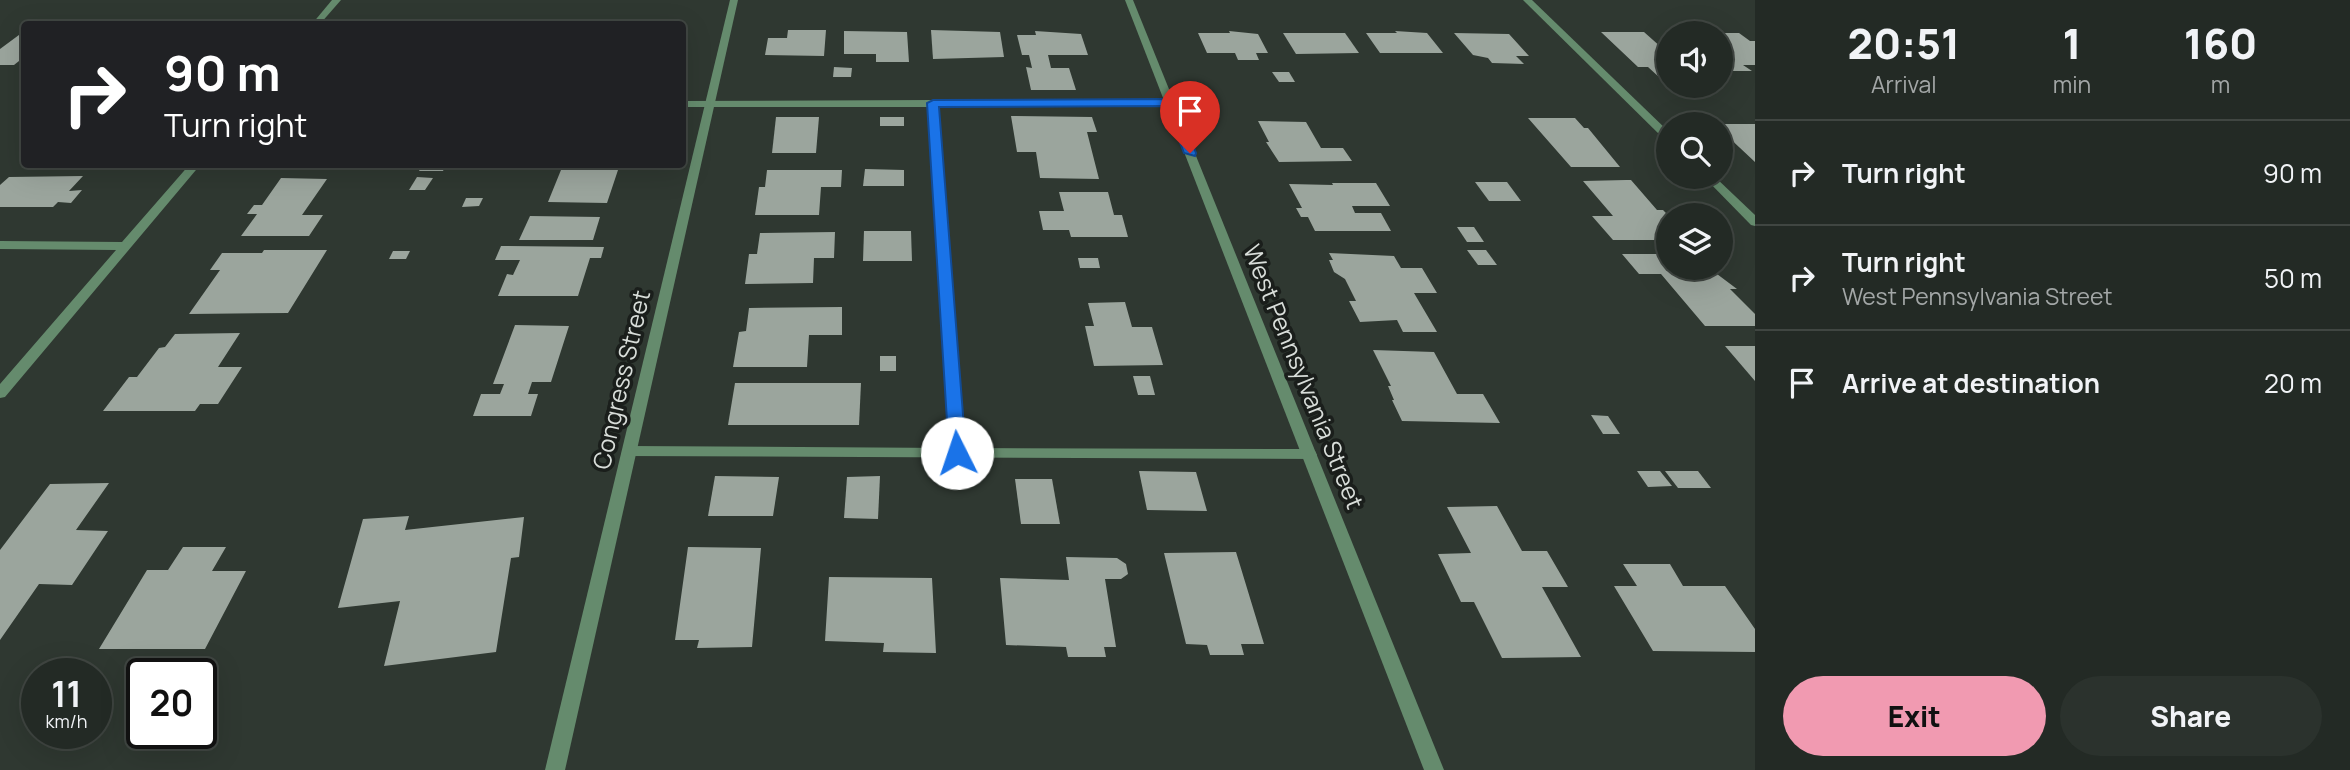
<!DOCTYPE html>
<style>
body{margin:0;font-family:Manrope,sans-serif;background:#2b322d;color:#f1f3f6;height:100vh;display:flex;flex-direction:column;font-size:26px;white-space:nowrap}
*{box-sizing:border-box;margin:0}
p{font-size:23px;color:#a3a7a7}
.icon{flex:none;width:38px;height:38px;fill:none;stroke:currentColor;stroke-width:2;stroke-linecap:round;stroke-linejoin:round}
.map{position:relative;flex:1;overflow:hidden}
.panel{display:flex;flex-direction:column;background:#232a25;width:595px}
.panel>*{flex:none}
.guide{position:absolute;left:21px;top:21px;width:665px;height:147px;border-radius:7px;box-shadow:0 7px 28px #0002,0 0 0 2px #404642;background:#202124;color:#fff;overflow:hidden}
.controls{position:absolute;left:1656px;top:21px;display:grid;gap:14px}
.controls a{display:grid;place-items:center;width:77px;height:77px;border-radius:50%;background:#232a25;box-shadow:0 7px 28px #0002,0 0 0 2px #404642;font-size:35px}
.speed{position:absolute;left:21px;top:658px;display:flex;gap:14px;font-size:35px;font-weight:700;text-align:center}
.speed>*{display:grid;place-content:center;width:91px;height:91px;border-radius:50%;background:#232a25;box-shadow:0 7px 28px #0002,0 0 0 2px #404642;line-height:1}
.speed small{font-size:18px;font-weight:400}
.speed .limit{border:4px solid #111;border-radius:10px;background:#fff;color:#111}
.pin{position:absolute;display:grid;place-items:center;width:60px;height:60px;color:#fff;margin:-72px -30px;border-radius:50% 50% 50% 0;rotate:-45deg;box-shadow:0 0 7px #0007}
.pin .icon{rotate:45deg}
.me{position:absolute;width:77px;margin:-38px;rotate:356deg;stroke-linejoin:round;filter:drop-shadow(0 0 5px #0008)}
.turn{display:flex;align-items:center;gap:24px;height:147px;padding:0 28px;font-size:32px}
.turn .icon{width:91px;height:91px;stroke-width:2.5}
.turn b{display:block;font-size:49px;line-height:60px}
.eta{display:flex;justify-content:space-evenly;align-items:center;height:119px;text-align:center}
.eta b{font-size:42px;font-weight:800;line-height:49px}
.button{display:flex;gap:14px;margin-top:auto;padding:14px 28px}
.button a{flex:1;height:80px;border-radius:42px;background:#f19ab1;color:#111;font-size:28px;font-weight:800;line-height:80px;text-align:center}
.button a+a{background:#2b322d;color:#f1f3f6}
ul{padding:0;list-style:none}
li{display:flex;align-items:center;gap:21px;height:105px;padding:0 28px;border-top:2px solid #404642}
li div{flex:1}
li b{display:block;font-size:26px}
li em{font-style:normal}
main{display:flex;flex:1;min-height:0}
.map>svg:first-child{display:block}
</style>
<main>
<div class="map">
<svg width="1755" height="770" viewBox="0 0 1755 770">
<rect width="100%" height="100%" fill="#2f3831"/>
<!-- building -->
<g fill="#9ba59d">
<path d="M788 30H826L824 56 765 55 768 38H787Z"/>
<path d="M931 30 1000 32 1004 57 933 59Z"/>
<path d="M844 31 907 32 909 62H876V54H844Z"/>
<path d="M1035 31 1081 34 1088 55H1048L1051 68H1069L1076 90H1031L1026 67 1032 68 1029 55H1022L1017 35H1036Z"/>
<path d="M1229 31 1258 34 1268 53H1256L1259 60H1238L1235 53H1207L1198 33H1230Z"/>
<path d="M1395 31 1427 33 1443 53H1380L1366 33H1397Z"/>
<path d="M23 32 24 57 14 65H0V49Z"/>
<path d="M1601 32H1644L1662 48H1668V78H1660L1648 67H1638Z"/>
<path d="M1283 33H1345L1359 53 1296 54Z"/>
<path d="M1454 33 1509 34 1529 56H1516L1524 64 1492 63 1488 58 1473 55Z"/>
<path d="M1718 33H1739L1750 41H1755V65H1743L1752 71H1724L1720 68V38H1724Z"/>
<path d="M834 67 852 68 851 77H833Z"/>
<path d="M1272 72H1289L1295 82H1279Z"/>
<path d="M1011 116 1092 117 1097 132H1087L1099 179 1040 178 1036 152H1017Z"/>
<path d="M776 117H819L816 153H772Z"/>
<rect x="880" y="117" width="24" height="9"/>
<path d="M1528 118H1575L1584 128H1588L1620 167H1571Z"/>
<path d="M1258 121 1306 122 1321 148H1343L1352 161 1279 162 1266 142H1269Z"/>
<path d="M1720 124H1755V162L1724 133H1729Z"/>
<path d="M423 164H446L443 171H419Z"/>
<path d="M620 164 607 203 548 202 563 165Z"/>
<path d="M865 169 904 170V186H863Z"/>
<path d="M767 170H842L841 187H821L819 215H755L759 187H765Z"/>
<path d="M83 176 69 191 82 190 71 203 58 202 53 207H0V185L9 177Z"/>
<path d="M417 177 433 178 425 190H409Z"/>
<path d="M281 178 327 179 302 215H323L309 236H241L257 214H247L254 205H262Z"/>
<path d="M1626 180H1631L1657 210H1663L1668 215 1664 217 1668 222V240H1613L1592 216H1613L1583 181Z"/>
<path d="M1475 182H1507L1521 201H1489Z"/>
<path d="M1332 183H1376L1390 206H1352L1355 213H1381L1391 231H1315L1308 217H1301L1296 208H1302L1289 184 1333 185Z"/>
<path d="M1059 192H1108L1114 215H1122L1128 237H1071L1069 230H1043L1039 211H1064Z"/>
<path d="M466 198H483L479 206 462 207Z"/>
<path d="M530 216 600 217 593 240H519Z"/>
<path d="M1457 227H1474L1484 242H1467Z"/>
<path d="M864 231H911L912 261H863Z"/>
<path d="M835 232 834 258H814L813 283 745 284 749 254H757L760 233Z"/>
<path d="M501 246 604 247 601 258H590L578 296H498L507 274 513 275 520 260H495Z"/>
<path d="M264 250H327L288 313 189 314 220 270H210L222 253H262Z"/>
<path d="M1467 250H1486L1497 265H1478Z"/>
<path d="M393 251H410L406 259H389Z"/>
<path d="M1329 253 1394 256 1401 268H1422L1437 293H1414L1437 332H1403L1397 320 1360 322 1349 301H1356L1345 279 1334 272 1329 260H1333Z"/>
<path d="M1622 254H1668V268H1709L1737 289H1730L1755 314V326H1705L1661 274H1639Z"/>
<path d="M1078 258H1098L1100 268H1080Z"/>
<path d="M1125 302 1132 327H1152L1163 365 1094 366 1085 326H1094L1088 303Z"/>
<path d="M842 307V335H809L807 367H733L739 332 746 331 749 308Z"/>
<path d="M515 325 569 326 551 382H532L528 394H538L531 416H473L481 394H500L504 384H493Z"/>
<path d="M240 333 218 367H242L218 404H200L195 411H103L129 377H137L159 348 165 347 175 334Z"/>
<path d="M1725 346H1755V381Z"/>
<path d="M1373 350 1434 352 1457 394H1483L1500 423 1402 421 1392 400H1394L1388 386H1391Z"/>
<rect x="880" y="356" width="16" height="15"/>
<path d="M1133 376H1150L1155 395H1138Z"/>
<path d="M735 383H861L859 425H728Z"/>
<path d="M1591 415 1608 416 1620 434H1603Z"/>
<path d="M1139 471 1196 472 1207 511 1147 510Z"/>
<path d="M1637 471H1660L1672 486 1648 487Z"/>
<path d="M1665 471H1698L1711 488H1678Z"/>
<path d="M715 476 779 477 773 516H708Z"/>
<path d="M880 476 878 519 844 518 847 477Z"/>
<path d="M1015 479H1052L1060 524H1021Z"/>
<path d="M109 483 76 530 108 531 72 585 39 584 0 640V550L50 484Z"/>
<path d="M1497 506 1522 551H1547L1568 587H1542L1581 657 1502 658 1474 602H1461L1438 554 1471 553 1447 507Z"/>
<path d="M409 516 405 530 524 517 519 557 511 558 496 652 384 666 400 601 338 608 363 519Z"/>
<path d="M183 547H226L212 571H246L205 649H99L147 570H168Z"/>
<path d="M688 547 761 548 752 647 697 648 699 640H675Z"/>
<path d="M1236 552 1264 644H1241L1244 655H1210L1207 645 1186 644 1164 553Z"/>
<path d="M1066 557 1117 558 1126 564 1128 574 1121 579H1105L1116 647H1104L1106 657H1068L1066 647 1006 645 1000 578 1069 580Z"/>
<path d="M1623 564H1670L1683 586H1725L1755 629V652L1653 651 1614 586H1637Z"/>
<path d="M829 577 932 578 936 653 883 652 884 643 825 641Z"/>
</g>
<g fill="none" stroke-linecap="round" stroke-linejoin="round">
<!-- service -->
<path fill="#658b6d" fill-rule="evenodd" d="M933 100H1170L1175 103 1170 106 938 107 964 448 1310 449 1315 451 1317 455 1315 459 624 456 622 452 624 448 629 446 949 448 928 107H682V101Z"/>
<!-- minor -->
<g fill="#658b6d" fill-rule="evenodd">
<path d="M332 0H341L320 24H312Z"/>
<path d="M730 0H738L565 770H545Z"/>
<path d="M1125 0H1133L1444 770H1424Z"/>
<path d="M1523 0H1532L1668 131V140L1664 139Z"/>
<path d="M190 164H201L5 397 0 398V384L116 250 0 249V241L122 242Z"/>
<path d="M1704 177H1715L1755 215V226L1751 225Z"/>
</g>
</g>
<!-- route -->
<path fill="#1a73e8" stroke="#114b97" stroke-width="2" d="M1170 99 1176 103 1196 153 1195 156 1184 153 1166 106 939 107 966 453 963 458H951L949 453 927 103 933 100Z"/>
<g text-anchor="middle" stroke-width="7" stroke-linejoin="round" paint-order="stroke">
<!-- street labels -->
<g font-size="24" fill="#d8ddd9" stroke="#1a1e1b">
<text transform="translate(1303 377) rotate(68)" y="8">West Pennsylvania Street</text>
<text transform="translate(622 380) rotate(-77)" y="8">Congress Street</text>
</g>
</g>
</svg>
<div class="controls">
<a><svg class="icon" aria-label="sound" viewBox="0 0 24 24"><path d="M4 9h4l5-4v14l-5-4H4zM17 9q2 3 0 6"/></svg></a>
<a><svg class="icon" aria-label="search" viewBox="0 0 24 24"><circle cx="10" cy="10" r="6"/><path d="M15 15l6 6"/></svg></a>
<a><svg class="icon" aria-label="layers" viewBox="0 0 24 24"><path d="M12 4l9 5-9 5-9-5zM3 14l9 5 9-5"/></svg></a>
</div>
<div class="speed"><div>11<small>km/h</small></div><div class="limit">20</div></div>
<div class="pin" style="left:1190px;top:153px;background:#d93025"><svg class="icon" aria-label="arrive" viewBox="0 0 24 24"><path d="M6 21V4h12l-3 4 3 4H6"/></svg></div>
<svg class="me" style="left:957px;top:453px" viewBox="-20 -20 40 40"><circle r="19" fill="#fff"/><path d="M0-13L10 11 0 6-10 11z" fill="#1a73e8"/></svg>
<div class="guide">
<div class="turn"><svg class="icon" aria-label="right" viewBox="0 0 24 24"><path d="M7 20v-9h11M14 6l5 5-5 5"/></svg><div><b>90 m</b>Turn right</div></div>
</div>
</div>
<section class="panel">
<div class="eta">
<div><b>20:51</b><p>Arrival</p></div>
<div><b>1</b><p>min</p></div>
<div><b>160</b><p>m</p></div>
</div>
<ul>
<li><svg class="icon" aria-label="right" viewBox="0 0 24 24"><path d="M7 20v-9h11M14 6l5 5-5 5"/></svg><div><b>Turn right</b></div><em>90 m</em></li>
<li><svg class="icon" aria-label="right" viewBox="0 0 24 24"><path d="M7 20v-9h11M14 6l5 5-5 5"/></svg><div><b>Turn right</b><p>West Pennsylvania Street</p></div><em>50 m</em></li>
<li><svg class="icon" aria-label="arrive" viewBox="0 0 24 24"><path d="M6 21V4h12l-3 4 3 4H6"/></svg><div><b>Arrive at destination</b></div><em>20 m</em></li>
</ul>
<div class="button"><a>Exit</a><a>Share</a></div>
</section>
</main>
